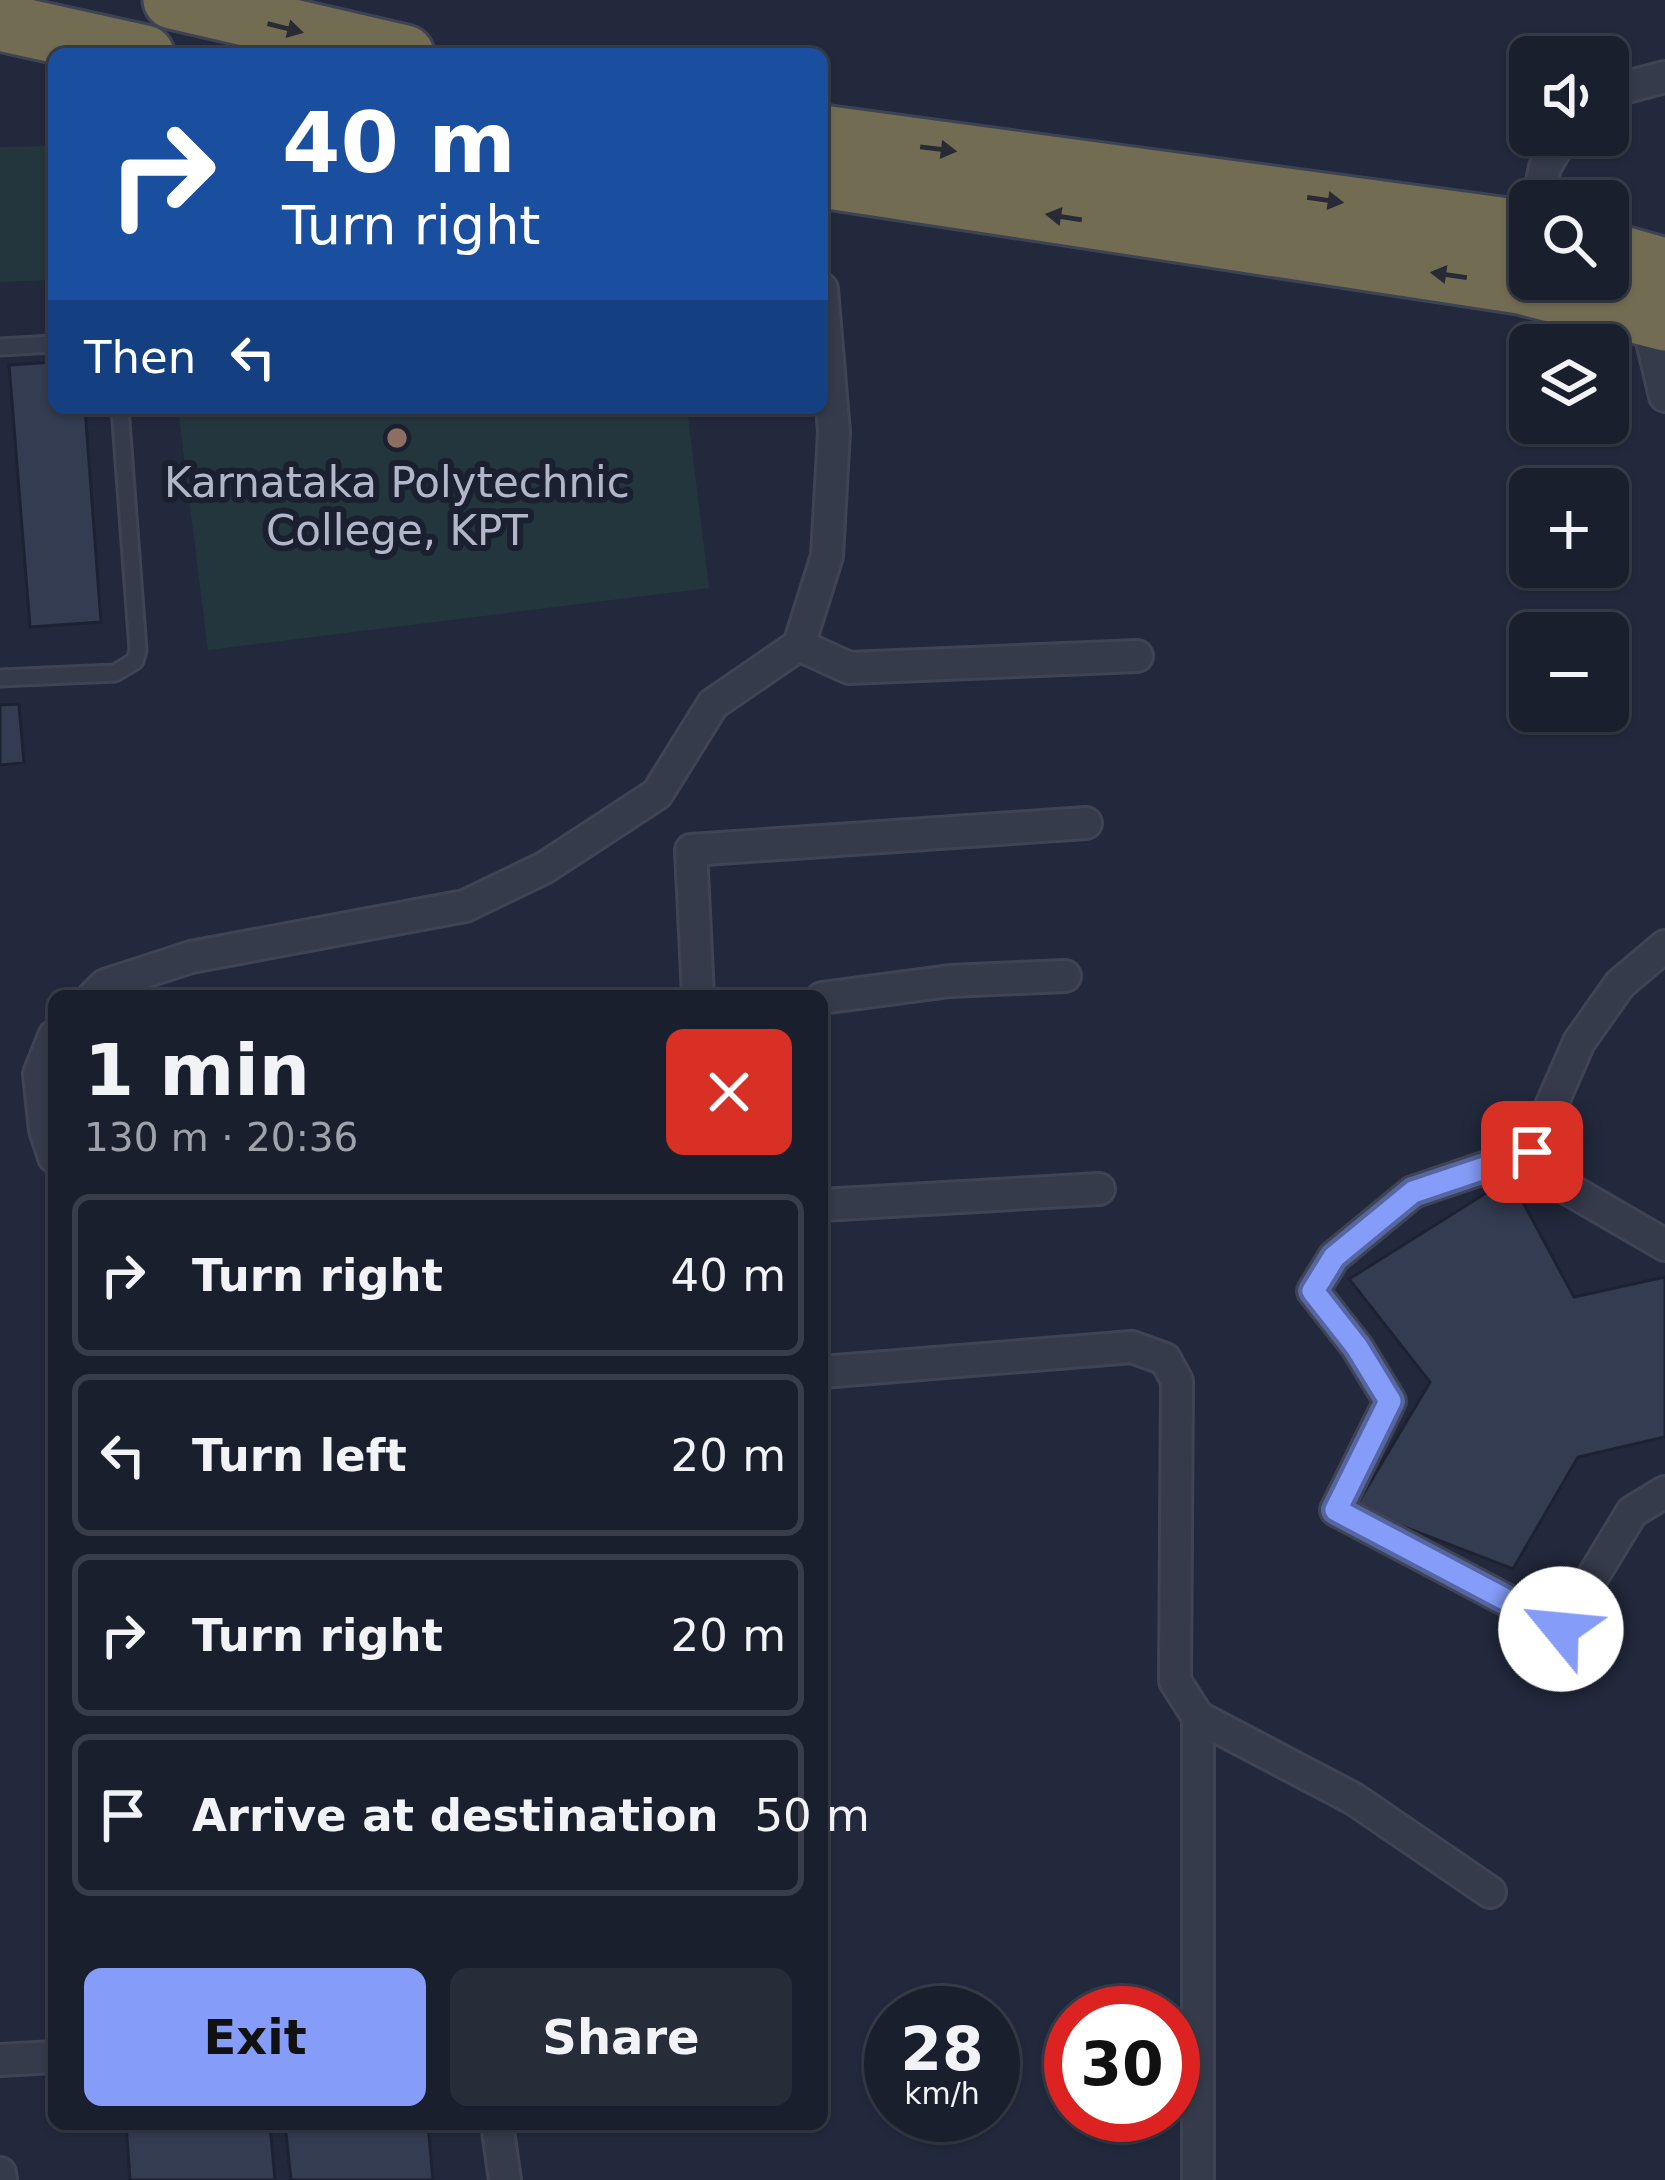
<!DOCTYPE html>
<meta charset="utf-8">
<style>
body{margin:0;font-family:"DejaVu Sans",sans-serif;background:#272c39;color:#f1f3f6;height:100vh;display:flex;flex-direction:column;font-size:45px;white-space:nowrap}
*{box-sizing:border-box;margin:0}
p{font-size:39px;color:#9fa2aa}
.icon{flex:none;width:66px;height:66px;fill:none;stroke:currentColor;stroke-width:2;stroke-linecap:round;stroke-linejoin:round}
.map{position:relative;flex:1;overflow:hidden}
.side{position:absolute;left:48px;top:990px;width:780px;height:1140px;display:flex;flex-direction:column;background:#1a1f2d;border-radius:18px;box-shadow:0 3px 9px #0004,0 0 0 3px #383d49}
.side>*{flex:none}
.top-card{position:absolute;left:48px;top:48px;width:780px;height:366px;border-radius:18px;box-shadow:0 3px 9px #0004,0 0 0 3px #383d49;background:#1a4fa0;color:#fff;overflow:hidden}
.buttons{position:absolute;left:1509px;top:36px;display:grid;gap:24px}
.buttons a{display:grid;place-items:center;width:120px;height:120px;border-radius:18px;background:#1a1f2d;box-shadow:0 3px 9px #0004,0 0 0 3px #383d49;font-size:60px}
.speed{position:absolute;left:864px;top:1986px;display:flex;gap:24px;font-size:60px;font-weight:700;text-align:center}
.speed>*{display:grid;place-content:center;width:156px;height:156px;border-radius:50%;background:#1a1f2d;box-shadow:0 3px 9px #0004,0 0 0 3px #383d49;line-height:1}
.speed small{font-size:30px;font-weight:400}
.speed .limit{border:18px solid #d22;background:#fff;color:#111}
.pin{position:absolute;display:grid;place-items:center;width:102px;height:102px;color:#fff;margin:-51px;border-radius:24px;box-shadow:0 6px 18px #0006}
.me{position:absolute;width:132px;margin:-66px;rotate:298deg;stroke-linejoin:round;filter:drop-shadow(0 0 9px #0008)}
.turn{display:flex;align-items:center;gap:42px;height:252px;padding:0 36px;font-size:54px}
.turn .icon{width:156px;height:156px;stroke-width:2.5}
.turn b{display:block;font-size:84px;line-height:102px}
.then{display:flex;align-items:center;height:114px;padding:0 36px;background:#0003;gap:24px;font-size:45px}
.round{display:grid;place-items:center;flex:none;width:126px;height:126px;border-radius:18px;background:#272c39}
.summary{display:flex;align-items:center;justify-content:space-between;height:204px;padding:0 36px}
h1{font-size:72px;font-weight:700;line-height:90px}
.cta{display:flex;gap:24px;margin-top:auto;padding:24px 36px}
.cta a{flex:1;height:138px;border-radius:18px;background:#859df9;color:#111;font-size:48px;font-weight:700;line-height:138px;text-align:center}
.cta a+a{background:#272c39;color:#f1f3f6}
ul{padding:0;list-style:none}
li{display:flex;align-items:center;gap:36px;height:162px;margin:0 24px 18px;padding:0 12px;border:6px solid #383d49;border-radius:18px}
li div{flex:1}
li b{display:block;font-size:45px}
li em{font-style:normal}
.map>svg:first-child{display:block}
</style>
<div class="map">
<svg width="1665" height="2180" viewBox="0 0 1665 2180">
<rect width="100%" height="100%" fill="#22293c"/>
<!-- green -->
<g fill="#24363d">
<path d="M46 146 50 280 0 282V147Z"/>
<path d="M178 408H687L709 588 208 650Z"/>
</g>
<!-- building -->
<g fill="#343c52" stroke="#1d2233" stroke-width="3">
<path d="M54 362V408H85L101 622 30 627 9 365Z"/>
<path d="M19 704 24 763 0 765V705Z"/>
<path d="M1510 1178 1574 1297 1665 1277V1437L1578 1457 1513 1569 1355 1508 1430 1382 1349 1279Z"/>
<path d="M126 2124H270L275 2180H130Z"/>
<path d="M285 2124H428L433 2180H291Z"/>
</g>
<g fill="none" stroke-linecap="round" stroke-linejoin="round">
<!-- lane casing -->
<g stroke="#3f4455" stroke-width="21">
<g id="lane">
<path d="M0 347 54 344"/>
<path d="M0 678 115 673 135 661 138 650 120 408"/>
</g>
</g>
<!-- street casing -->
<g stroke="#3f4455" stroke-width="36">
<g id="street">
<path d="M1608 92 1665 77"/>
<path d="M1538 201 1545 167 1564 135"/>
<path d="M1646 316 1665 396"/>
<path d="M799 645 849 668 1137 656"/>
<path d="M1665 946 1620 984 1579 1042 1531 1152 1534 1169 1665 1245"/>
<path d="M94 996 105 985 191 957 465 906 544 868 657 794 713 704 799 645 827 556 834 432 822 289"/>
<path d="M698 996 691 850 1086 823"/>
<path d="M822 998 950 981 1065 976"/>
<path d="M54 1036 39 1074 45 1130 54 1157"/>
<path d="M1531 1152 1413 1192 1334 1257 1313 1291 1357 1347 1390 1401 1336 1510 1561 1629 1632 1512 1665 1492"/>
<path d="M822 1205 1099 1189"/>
<path d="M822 1372 1132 1347 1165 1359 1177 1381 1175 1681 1198 1717 1354 1799 1490 1892"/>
<path d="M1198 1717V2180"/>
<path d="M0 2060 54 2057"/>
<path d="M497 2124 505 2180"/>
<path d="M0 2173 1 2180"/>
</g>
</g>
<!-- highway casing -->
<g stroke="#3e4354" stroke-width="63">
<g id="highway">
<path d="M172 0 405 54"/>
<path d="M0 22 145 54"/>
<path d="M822 134 1530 230"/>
<path d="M822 179 1520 285 1665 322"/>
<path d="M1608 251 1665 267"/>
</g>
</g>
<!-- lane -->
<use href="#lane" stroke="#363b4c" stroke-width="15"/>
<!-- street -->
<use href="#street" stroke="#363b4c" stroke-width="30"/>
<!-- highway -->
<use href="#highway" stroke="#726c53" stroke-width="57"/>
</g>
<!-- one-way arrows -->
<defs><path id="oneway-solid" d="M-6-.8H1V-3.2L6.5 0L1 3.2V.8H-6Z" transform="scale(3)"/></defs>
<g fill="#282b36">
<use href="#oneway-solid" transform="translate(285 28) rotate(14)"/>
<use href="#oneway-solid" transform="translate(938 149) rotate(7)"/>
<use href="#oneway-solid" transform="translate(1325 200) rotate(8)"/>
<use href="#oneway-solid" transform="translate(1064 217) rotate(-171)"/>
<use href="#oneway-solid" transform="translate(1449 275) rotate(-172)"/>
</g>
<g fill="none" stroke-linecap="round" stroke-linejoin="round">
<!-- route casing -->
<g stroke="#5666a2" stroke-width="30">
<path id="route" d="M1532 1152 1413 1192 1334 1257 1313 1291 1357 1347 1390 1401 1336 1510 1561 1629"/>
</g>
<!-- route -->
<use href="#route" stroke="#859df9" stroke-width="21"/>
</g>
<!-- markers -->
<circle fill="#8d6e63" stroke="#1b2031" stroke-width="4.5" cx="397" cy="438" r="12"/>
<g text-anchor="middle" stroke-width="12" stroke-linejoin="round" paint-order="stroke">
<!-- poi labels -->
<g font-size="42" fill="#b1b6c8" stroke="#1b2031">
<text x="397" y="497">Karnataka Polytechnic<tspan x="397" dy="48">College, KPT</tspan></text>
</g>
</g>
</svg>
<div class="buttons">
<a><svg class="icon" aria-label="sound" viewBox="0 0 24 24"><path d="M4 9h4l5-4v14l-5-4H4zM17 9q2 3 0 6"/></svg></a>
<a><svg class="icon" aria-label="search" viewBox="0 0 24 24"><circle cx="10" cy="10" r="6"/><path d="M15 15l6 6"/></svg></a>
<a><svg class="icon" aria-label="layers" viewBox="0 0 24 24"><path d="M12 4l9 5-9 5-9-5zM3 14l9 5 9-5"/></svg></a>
<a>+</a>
<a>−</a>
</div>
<div class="speed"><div>28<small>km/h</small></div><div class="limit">30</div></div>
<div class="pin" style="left:1532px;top:1152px;background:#d93025"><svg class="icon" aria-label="arrive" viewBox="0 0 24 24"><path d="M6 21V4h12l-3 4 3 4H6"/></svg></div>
<svg class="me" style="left:1561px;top:1629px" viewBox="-20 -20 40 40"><circle r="19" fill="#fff"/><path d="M0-13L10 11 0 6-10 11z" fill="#859df9"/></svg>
<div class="top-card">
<div class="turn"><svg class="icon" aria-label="right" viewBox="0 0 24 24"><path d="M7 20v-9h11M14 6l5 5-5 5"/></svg><div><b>40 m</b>Turn right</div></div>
<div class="then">Then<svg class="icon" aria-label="left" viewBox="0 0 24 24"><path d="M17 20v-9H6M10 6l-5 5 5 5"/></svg></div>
</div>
<section class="side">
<div class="summary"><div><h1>1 min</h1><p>130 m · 20:36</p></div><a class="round" style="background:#d93025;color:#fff"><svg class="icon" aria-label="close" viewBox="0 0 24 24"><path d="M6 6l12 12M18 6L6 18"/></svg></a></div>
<ul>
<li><svg class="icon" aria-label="right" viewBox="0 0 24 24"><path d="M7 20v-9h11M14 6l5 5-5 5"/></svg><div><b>Turn right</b></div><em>40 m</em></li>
<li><svg class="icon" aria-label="left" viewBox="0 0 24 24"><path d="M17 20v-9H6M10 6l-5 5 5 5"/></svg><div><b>Turn left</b></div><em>20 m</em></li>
<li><svg class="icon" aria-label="right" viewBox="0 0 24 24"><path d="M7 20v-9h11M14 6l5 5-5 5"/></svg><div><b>Turn right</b></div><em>20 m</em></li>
<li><svg class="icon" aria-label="arrive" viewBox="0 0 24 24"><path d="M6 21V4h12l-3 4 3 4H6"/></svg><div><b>Arrive at destination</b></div><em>50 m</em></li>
</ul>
<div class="cta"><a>Exit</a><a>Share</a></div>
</section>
</div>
